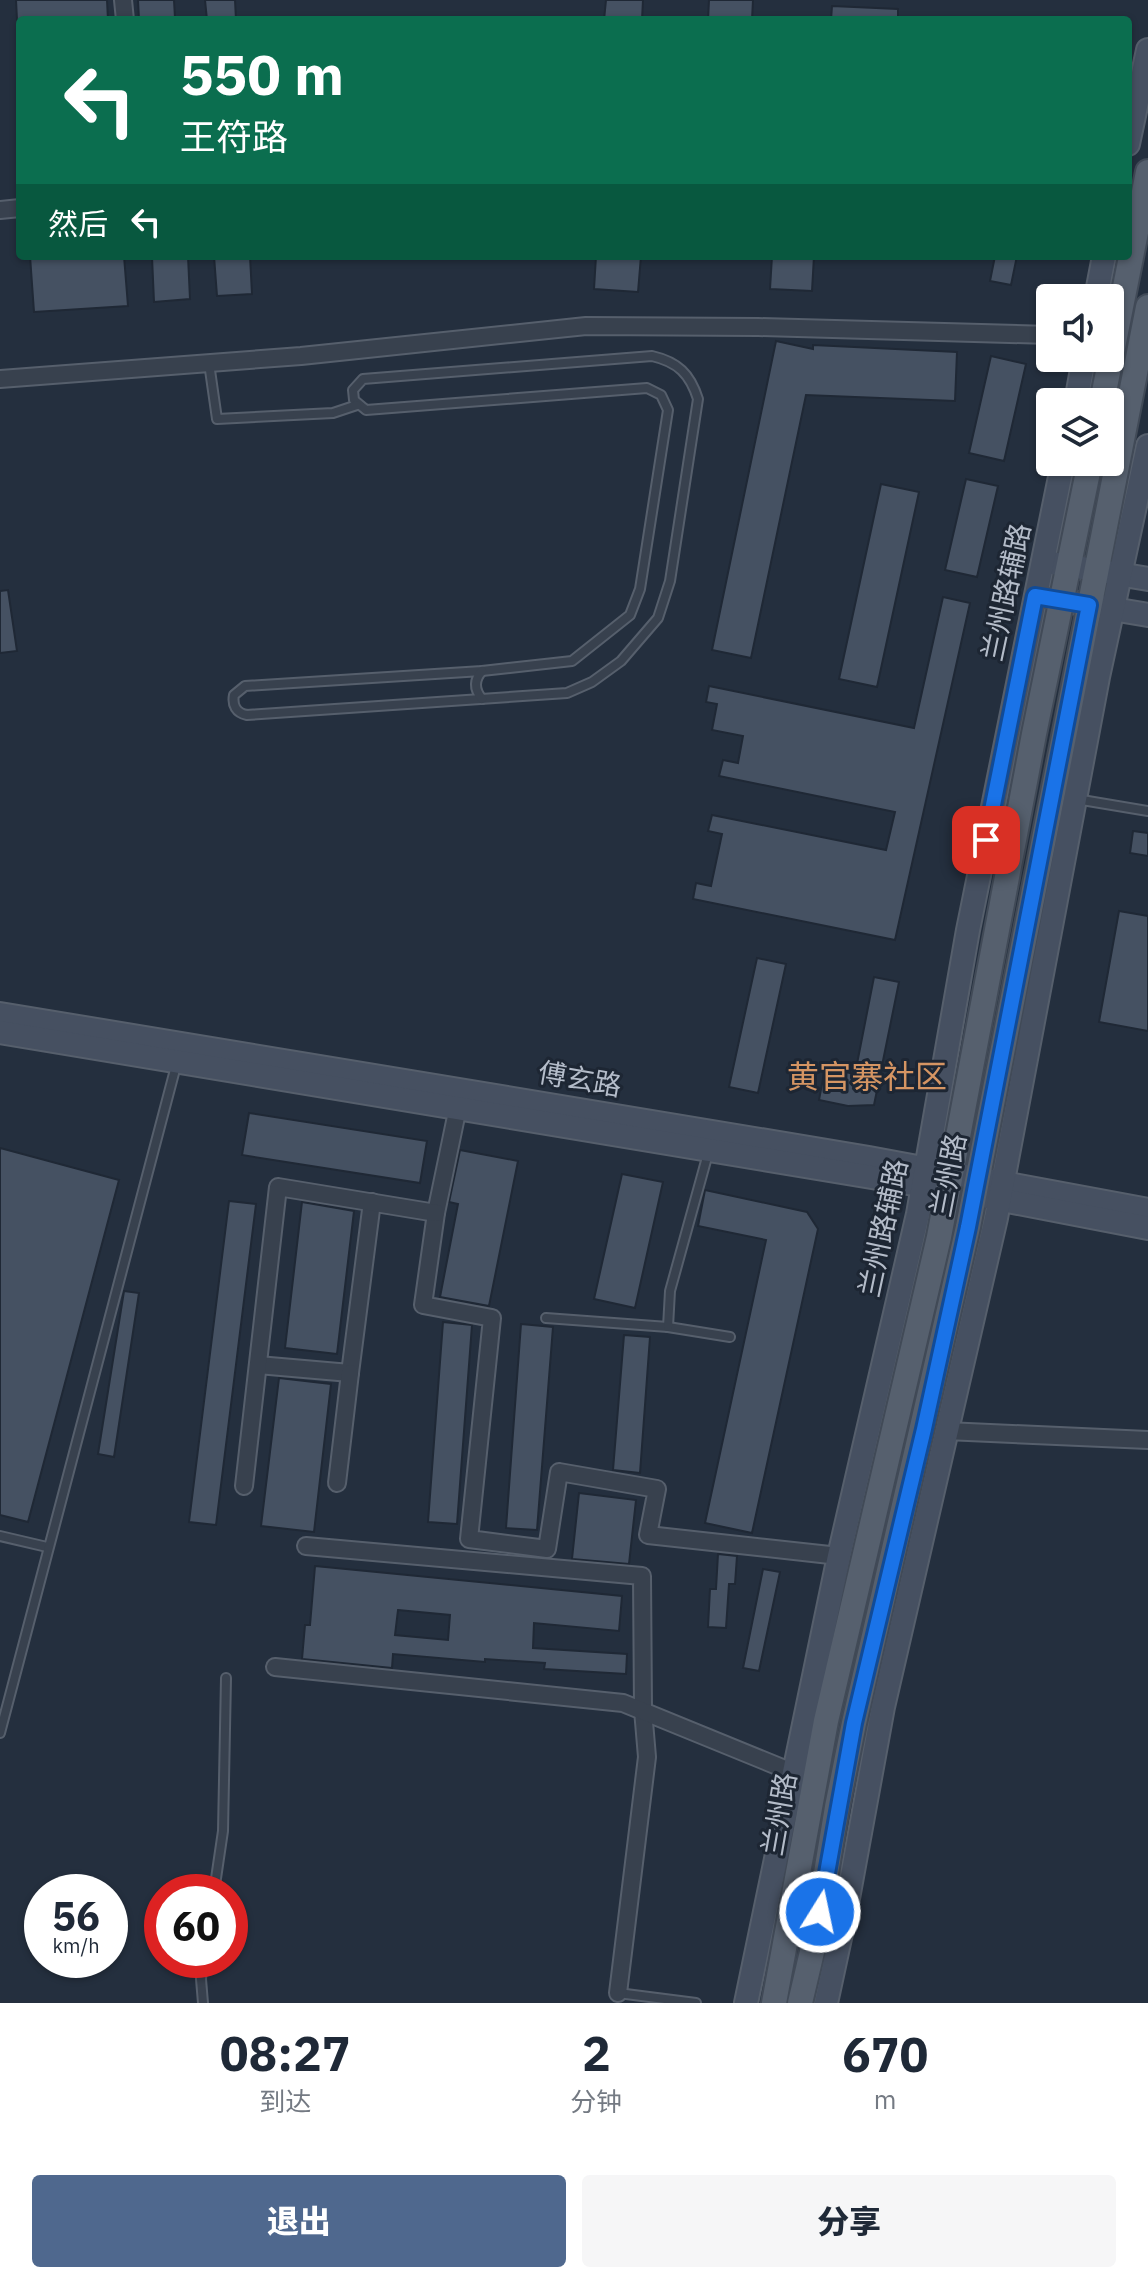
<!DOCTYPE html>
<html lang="zh">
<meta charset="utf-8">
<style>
body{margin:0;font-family:"IBM Plex Sans","Noto Sans SC",sans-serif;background:#f6f6f7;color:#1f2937;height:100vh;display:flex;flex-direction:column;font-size:30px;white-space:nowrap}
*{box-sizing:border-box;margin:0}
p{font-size:26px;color:#747a83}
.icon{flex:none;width:44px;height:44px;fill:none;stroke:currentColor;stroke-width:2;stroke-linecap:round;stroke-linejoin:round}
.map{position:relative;height:2003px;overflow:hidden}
.side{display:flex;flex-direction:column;background:#fff;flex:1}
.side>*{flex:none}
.guide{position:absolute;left:16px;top:16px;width:1116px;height:244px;border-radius:8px;box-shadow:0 2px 6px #0004;background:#0b6e4f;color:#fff;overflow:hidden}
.controls{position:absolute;left:1036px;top:284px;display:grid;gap:16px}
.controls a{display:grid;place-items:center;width:88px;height:88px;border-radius:8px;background:#fff;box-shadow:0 2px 6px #0004;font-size:40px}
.speed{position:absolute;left:24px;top:1874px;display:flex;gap:16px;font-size:40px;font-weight:700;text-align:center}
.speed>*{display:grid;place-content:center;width:104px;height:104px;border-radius:50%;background:#fff;box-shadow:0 2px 6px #0004;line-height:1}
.speed small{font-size:20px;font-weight:400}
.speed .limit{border:12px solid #d22;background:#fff;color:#111}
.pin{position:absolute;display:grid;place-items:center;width:68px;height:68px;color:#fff;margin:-34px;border-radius:16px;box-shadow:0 4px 12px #0006}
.me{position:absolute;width:88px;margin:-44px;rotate:10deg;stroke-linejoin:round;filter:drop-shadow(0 0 6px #0008)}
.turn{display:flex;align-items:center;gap:28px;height:168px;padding:0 32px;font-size:36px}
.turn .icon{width:104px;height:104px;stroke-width:2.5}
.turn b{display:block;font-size:56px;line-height:68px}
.then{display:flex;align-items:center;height:76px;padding:0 32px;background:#0003;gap:16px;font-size:30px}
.eta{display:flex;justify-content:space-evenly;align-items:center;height:136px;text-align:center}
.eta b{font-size:48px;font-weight:800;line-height:56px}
.action{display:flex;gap:16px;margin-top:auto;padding:16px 32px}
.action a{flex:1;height:92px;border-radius:8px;background:#4f688e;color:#fff;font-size:32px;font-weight:800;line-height:92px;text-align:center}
.action a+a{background:#f6f6f7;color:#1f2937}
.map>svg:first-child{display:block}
</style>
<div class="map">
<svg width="1148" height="2003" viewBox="0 0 1148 2003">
<rect width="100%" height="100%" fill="#242f3e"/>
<!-- building -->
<g fill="#455162" stroke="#1f2835" stroke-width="2" fill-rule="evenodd">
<path d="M16 0H107L108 20H17Z"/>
<path d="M138 0H174L175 18 139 20Z"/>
<path d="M205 0H235L236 20H207Z"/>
<path d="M606 0H643L642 20H604Z"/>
<path d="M709 0H753L752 20H708Z"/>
<path d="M832 6 898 9V20H831Z"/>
<path d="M30 256H124L128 306 34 312Z"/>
<path d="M188 256 190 299 154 302 152 257Z"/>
<path d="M214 256H250L252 294 217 296Z"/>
<path d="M596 256H641L638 292 594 289Z"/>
<path d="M772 256H814L812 291 770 289Z"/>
<path d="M995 256H1017L1011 285 990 281Z"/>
<path d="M776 341 813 349V345L957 352 955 401 806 395 751 658 712 650Z"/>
<path d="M991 356 1026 364 1004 461 969 453Z"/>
<path d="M966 479 998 486 977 577 945 570Z"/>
<path d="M881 484 919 492 877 687 839 679Z"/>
<path d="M8 590 17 651 0 653V591Z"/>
<path d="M943 597 970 603 895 940 693 899 696 883 711 886 722 834 708 831 712 815 886 850 895 812 719 776 723 760 738 763 743 736 712 730 717 704 706 702 709 686 914 728Z"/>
<path d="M1133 831 1148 833V856L1130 853Z"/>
<path d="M1119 911 1148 916V1031L1099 1022Z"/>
<path d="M757 958 786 964 758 1093 729 1087Z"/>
<path d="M874 977 899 982 874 1105 848 1106 819 1100 825 1068 855 1074Z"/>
<path d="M249 1113 427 1141 420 1183 242 1155Z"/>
<path d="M0 1148 119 1180 28 1522 0 1515Z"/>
<path d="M460 1150 518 1161 489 1306 440 1297 458 1204 449 1202Z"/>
<path d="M622 1174 663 1182 635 1308 594 1299Z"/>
<path d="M705 1190 807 1212 818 1229 752 1533 705 1523 766 1240 698 1226Z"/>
<path d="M229 1201 256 1204 216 1525 189 1522Z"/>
<path d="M302 1202 354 1211 337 1354 285 1348Z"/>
<path d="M124 1291 139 1293 114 1457 98 1454Z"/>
<path d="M443 1322 472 1325 457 1524 428 1522Z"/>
<path d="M521 1324 553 1327 537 1530 506 1528Z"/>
<path d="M624 1335 650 1337 640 1473 613 1470Z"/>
<path d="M279 1378 331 1384 314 1532 261 1526Z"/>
<path d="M579 1493 636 1500 629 1564 572 1559Z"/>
<path d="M718 1554 737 1556 735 1584H729L726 1628 708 1627 710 1589H716Z"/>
<path d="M315 1566 622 1596 619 1631 534 1623 533 1648 627 1654 626 1674 544 1669 545 1663 485 1659V1662L393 1654 392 1668 302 1659 305 1625H310ZM398 1610 450 1615 448 1640 395 1635Z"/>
<path d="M763 1569 780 1572 759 1671 743 1668Z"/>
</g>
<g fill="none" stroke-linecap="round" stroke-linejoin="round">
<!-- lane casing -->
<g stroke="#565f6c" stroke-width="12">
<g id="lane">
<path d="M652 356C678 362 690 374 698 399L670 581 658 618 621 661 592 682 567 693 247 715C236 713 232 705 234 695L245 686 482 671 572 661 630 615 640 589 668 410 661 395 647 388 366 410 354 400 353 390 363 379Z"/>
<path d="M209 363 217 419 333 413 357 405"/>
<path d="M482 671C474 680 474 689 482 699"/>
<path d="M1076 799 1148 811"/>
<path d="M546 1318 668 1327 730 1337"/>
<path d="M668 1327 670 1291 709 1150"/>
<path d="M0 1536 47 1547"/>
<path d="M0 1733 177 1062"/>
<path d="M214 1892 223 1831 226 1678"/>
<path d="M618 1993 696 2003"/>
<path d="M203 2003 201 1979 203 1960"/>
</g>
</g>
<!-- street casing -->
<g stroke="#565f6c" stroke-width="20">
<g id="street">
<path d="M123 0 125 20"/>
<path d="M0 210 20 208"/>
<path d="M0 379 301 356 586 326 758 327 1050 335"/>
<path d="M458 1107 436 1213 423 1305 492 1318 469 1539 547 1549 559 1472 657 1489 648 1535 839 1556"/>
<path d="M258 1365 350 1373 372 1202"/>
<path d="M946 1431 1148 1440"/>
<path d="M337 1483 350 1373"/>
<path d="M244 1486 278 1187 436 1213"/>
<path d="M306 1546 642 1576 643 1710 647 1757 618 1993"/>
<path d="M275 1667 623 1703 792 1772"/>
</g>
</g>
<!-- secondary casing -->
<g stroke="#565f6c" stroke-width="26">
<g id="secondary">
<path d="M1128 144 1148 50"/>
<path d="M1096 298 1104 256"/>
<path d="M1076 402 1084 358"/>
<path d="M1052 563 1148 579"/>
<path d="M1047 598 1148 615"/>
<path d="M0 1014 869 1158 1148 1210"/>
<path d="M0 1032 938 1188"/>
<path d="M987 1197 1148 1228"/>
<path d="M746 2003 839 1556 918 1214 968 930 1063 462"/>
<path d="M826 2003 845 1915 883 1707 996 1218 1098 677 1148 446"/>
</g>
</g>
<!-- primary casing -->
<g stroke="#414a57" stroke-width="28">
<g id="primary">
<path d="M1102 402 1148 172"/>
<path d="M774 2003 826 1721 939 1237 1034 734 1090 462"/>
<path d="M800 2003 815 1939 837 1807 854 1723 968 1227 1148 307"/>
</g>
</g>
<!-- lane -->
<use href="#lane" stroke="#38414e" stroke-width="8"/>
<!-- street -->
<use href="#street" stroke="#38414e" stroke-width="16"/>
<!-- secondary -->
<use href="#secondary" stroke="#465061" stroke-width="22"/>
<!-- primary -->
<use href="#primary" stroke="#56606e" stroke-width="24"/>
</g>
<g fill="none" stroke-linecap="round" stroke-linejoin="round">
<!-- route casing -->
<g stroke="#114b97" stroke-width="20">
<path id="route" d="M820 1912 854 1723 924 1429 968 1227 1089 605 1035 596 986 840"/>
</g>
<!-- route -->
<use href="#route" stroke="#1a73e8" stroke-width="14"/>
</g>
<g text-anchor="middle" stroke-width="6" stroke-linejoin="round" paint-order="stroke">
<!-- street labels -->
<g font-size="28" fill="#b4bcc9" stroke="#1d2633">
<text transform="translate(1006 592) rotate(-78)" y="10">兰州路辅路</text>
<text transform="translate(580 1079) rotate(10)" y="10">傅玄路</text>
<text transform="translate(948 1175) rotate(-79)" y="10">兰州路</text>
<text transform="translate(883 1228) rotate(-78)" y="10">兰州路辅路</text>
<text transform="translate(779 1814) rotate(-80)" y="10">兰州路</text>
</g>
<!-- quarter labels -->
<g font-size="32" fill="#d59563" stroke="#1d2633">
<text x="867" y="1088">黄官寨社区</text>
</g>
</g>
</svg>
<div class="controls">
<a><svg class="icon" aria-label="sound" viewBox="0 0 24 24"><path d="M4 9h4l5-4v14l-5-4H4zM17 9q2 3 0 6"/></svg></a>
<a><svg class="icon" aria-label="layers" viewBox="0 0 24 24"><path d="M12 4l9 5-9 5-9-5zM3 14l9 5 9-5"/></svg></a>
</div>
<div class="speed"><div>56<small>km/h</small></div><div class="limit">60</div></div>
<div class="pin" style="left:986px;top:840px;background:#d93025"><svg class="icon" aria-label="arrive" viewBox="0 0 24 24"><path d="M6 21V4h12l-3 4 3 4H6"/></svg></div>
<svg class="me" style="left:820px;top:1912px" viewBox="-20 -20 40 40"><circle r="17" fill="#1a73e8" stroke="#fff" stroke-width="3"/><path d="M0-11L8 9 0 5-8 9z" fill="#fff"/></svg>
<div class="guide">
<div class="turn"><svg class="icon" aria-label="left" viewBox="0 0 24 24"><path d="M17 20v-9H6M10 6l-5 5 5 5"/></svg><div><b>550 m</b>王符路</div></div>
<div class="then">然后<svg class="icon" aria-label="left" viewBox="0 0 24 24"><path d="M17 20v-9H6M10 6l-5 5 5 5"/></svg></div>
</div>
</div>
<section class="side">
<div class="eta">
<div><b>08:27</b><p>到达</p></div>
<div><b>2</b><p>分钟</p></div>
<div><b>670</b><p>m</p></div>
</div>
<div class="action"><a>退出</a><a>分享</a></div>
</section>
